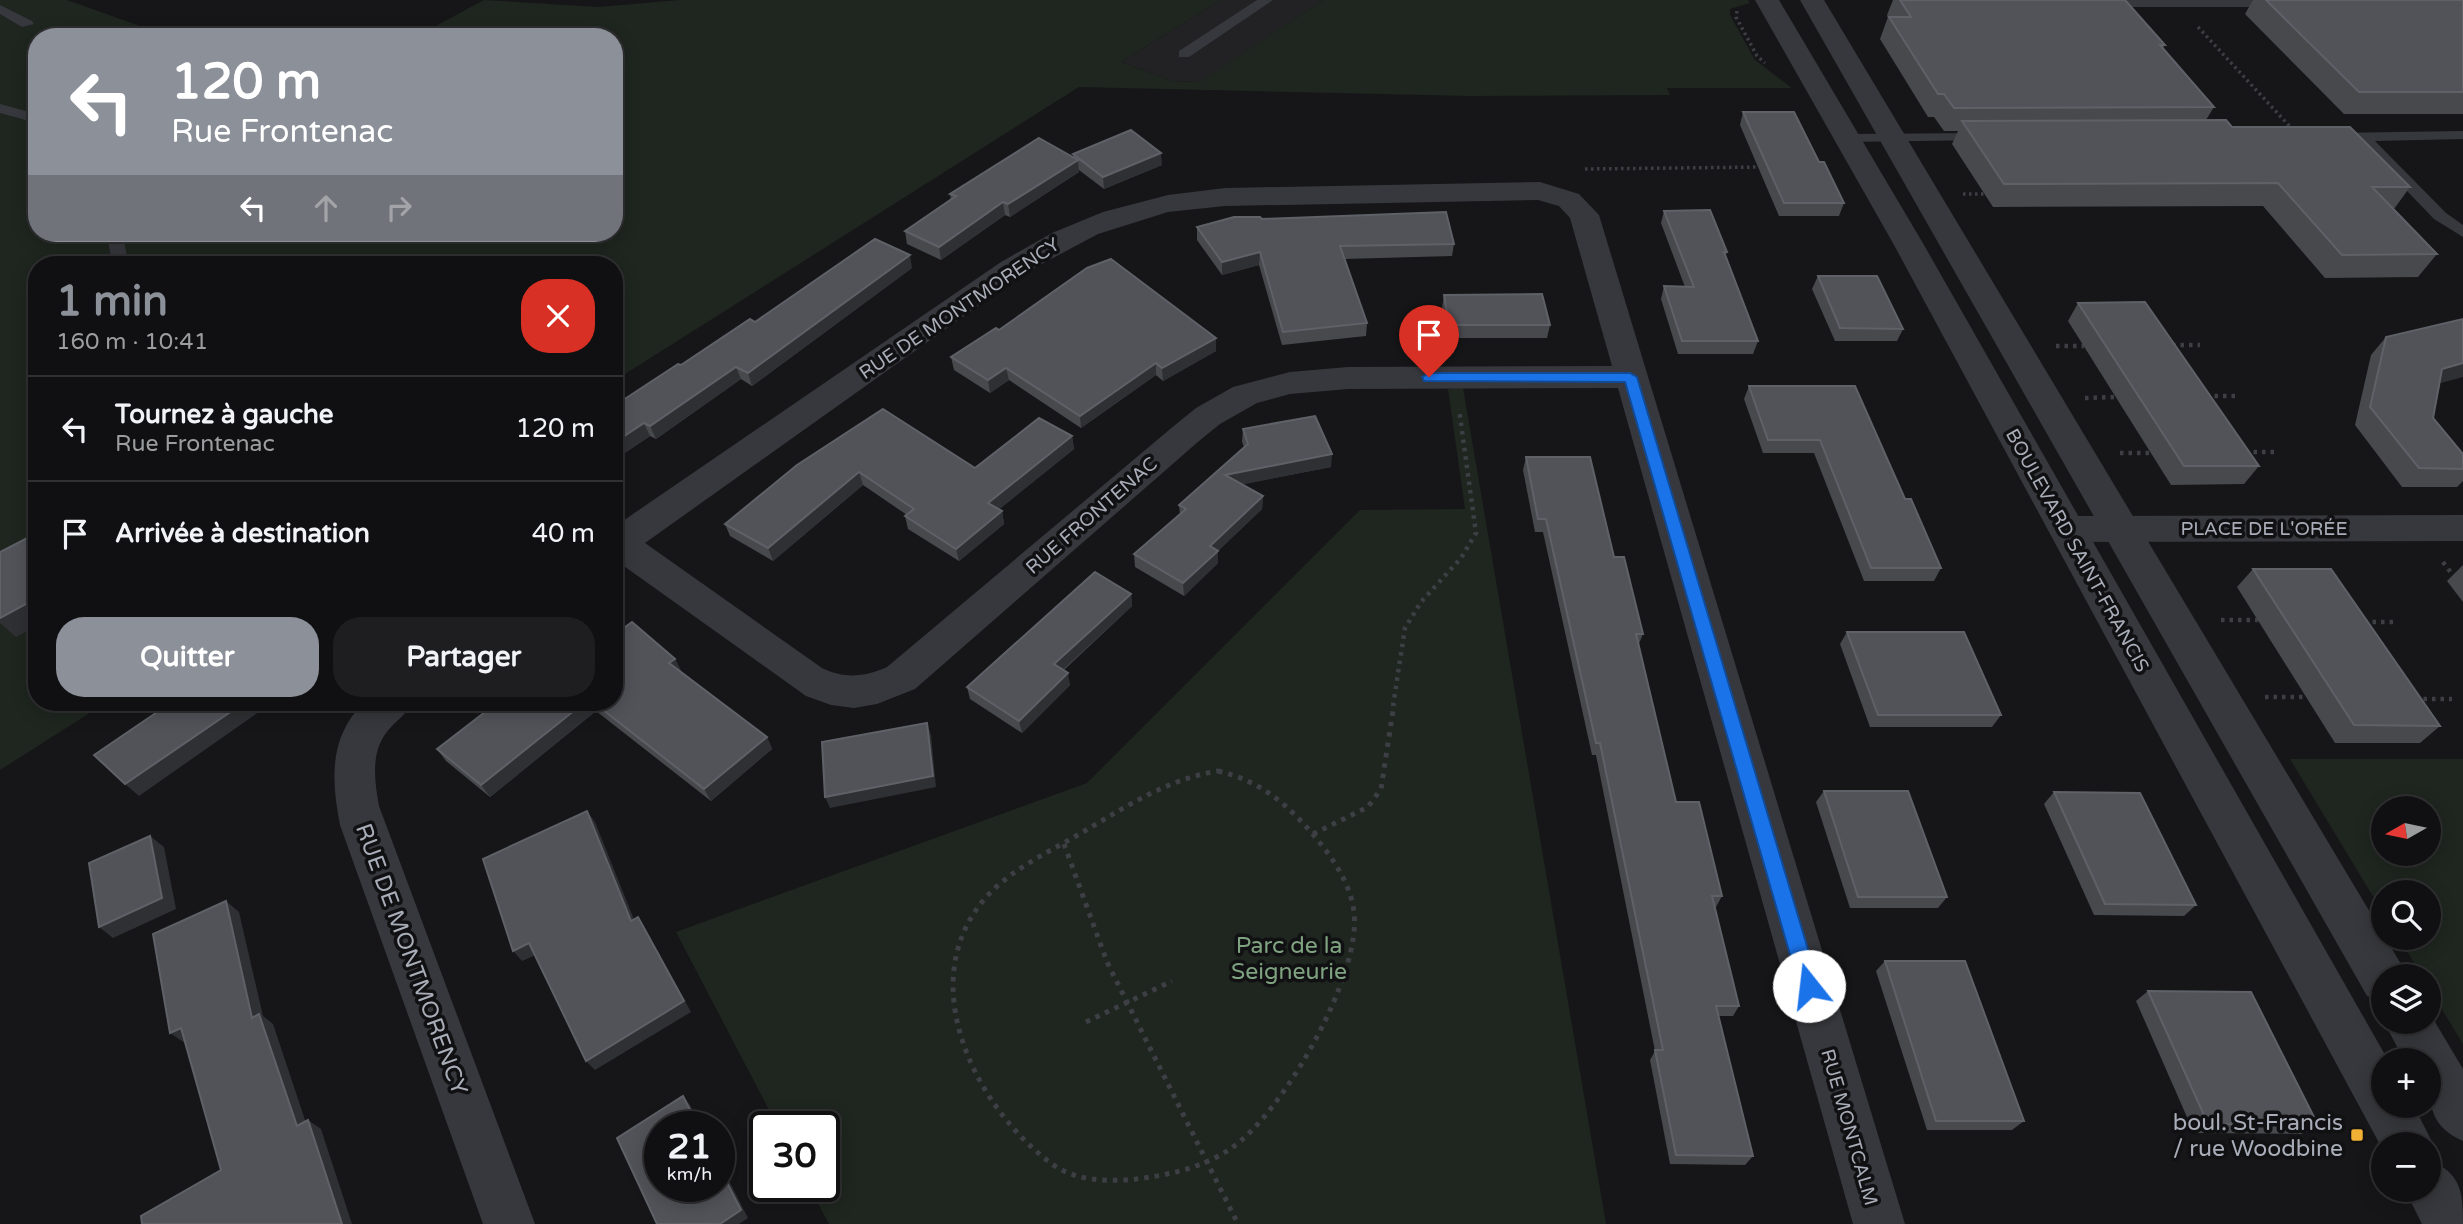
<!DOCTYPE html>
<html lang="fr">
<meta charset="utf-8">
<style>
body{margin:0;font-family:"Varela Round",sans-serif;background:#1e1e20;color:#f1f3f6;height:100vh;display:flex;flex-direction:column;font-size:26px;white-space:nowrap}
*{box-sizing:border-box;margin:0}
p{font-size:23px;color:#9c9d9f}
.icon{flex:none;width:38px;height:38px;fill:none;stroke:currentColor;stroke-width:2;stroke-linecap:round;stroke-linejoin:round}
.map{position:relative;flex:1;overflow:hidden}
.panel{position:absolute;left:28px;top:256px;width:595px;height:455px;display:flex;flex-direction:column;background:#101012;border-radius:28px;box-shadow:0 4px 18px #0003,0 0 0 2px #303032}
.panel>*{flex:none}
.banner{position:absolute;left:28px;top:28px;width:595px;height:214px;border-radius:28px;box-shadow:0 4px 18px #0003,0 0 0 2px #303032;background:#8c9099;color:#fff;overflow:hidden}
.needle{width:46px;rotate:261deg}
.tools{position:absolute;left:2371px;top:796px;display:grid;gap:14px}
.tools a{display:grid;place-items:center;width:70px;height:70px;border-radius:50%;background:#101012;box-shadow:0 4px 18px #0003,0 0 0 2px #303032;font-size:35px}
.speed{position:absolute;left:644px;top:1111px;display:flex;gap:14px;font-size:35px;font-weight:700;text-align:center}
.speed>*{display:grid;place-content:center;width:91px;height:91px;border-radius:50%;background:#101012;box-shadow:0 4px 18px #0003,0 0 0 2px #303032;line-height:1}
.speed small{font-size:18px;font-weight:400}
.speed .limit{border:4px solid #111;border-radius:10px;background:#fff;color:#111}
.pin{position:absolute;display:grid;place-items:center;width:60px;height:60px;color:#fff;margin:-72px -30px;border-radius:50% 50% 50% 0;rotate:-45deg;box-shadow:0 0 7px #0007}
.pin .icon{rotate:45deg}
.me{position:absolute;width:77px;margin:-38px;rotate:344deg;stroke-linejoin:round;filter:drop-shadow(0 0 5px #0008)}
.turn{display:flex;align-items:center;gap:24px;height:147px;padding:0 28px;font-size:32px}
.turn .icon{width:91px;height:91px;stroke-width:2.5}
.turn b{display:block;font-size:49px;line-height:60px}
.lanes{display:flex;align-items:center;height:66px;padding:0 28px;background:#0003;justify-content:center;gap:35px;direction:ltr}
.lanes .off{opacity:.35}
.round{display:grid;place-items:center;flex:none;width:74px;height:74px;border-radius:28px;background:#1e1e20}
.summary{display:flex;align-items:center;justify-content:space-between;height:119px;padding:0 28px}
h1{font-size:42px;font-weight:800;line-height:52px;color:#8c9099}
.cta{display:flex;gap:14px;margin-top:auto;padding:14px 28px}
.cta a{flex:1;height:80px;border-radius:28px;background:#8c9099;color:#fff;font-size:28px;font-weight:800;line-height:80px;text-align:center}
.cta a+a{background:#1e1e20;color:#f1f3f6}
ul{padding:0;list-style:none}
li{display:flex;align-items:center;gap:21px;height:105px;padding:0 28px;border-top:2px solid #303032}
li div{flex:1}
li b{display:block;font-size:26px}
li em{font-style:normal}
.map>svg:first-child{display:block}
</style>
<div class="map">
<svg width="2463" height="1224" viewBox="0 0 2463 1224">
<rect width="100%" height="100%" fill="#161618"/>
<!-- built -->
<path fill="#222225" d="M1221 0H1323L1201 82 1172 81 1121 62Z"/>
<!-- green -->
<g fill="#1e261f" fill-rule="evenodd">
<path d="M0 0H67L171 37H37V233H614V37H415L484 0 598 7 680 0H1221L1121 62 1172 81 1200 82 1323 0H1748L1750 3 1730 9V15L1755 60 1792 88H1667L1670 95 1471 96 1079 87 614 381V264H37V702H107L0 770Z"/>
<path d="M1463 388 1606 1224H829L809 1187 824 1186V1127H778L676 932 1087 783 1360 510 1465 509 1448 389Z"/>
<path d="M2290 759H2463V1044L2429 988V976H2422L2399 938H2429V892H2384L2383 913ZM2384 808H2429V854H2384Z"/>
</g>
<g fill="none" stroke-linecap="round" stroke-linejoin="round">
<!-- path-far2 -->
<g stroke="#3d3f44" stroke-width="3.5" stroke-dasharray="2.5 3.5" stroke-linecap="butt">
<path d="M1737 11 1736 17 1757 56 1765 63"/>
<path d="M2198 27 2294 131"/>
<path d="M1585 169 1764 167"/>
<path d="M1963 194H1989"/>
</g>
<!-- path-far1 -->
<g stroke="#3d3f44" stroke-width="4.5" stroke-dasharray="3.5 5" stroke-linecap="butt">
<path d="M2172 345H2200"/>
<path d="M2056 346H2084"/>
<path d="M2206 396H2236"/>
<path d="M2085 398 2115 397"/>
<path d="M2245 452H2275"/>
<path d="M2120 453H2150"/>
<path d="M2443 562 2455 578"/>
<path d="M2221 620H2258"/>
<path d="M2364 622H2397"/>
<path d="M2265 697H2306"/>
<path d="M2415 699H2452"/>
<path d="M1393 706 1405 628 1421 602 1461 558 1476 533 1459 409"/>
</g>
<!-- path -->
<g stroke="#3d3f44" stroke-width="5" stroke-dasharray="4.5 6" stroke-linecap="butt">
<path d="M1218 771C1257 780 1284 801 1310 831 1330 854 1350 881 1354 912 1362 975 1282 1115 1230 1149 1202 1168 1169 1175 1136 1179 1107 1182 1075 1181 1052 1164 973 1106 911 977 989 894 1016 866 1055 849 1088 829 1130 804 1169 779 1218 771Z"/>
<path d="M1313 834 1368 807 1381 789 1394 704"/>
<path d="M1064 844 1107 962 1238 1224"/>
<path d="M1086 1022 1172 981"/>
<path d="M2375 1170 2384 1187"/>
</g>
<!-- service -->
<g fill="#37383d" fill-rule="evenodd">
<path d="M1257 0H1273L1189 57H1179V51Z"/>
<path d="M2101 0H2283L2286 3 2279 7H2096L2094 4Z"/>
<path d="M0 5 32 21 34 24 22 27 0 14Z"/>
<path d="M0 104 37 114V123L0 113Z"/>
<path d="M2463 131V139L2375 141 2446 213 2463 225V237L2434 219 2359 141H2333L2326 137 2333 133Z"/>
<path d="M1982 133 1987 134V140L1848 142 1841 138 1848 134Z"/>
<path d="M107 233H123L128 264H112Z"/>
</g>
<!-- minor -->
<g fill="#37383d" fill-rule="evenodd">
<path d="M1540 182 1579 194 1599 215 1905 1224H1853L1618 388 1348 389 1290 394 1257 403 1220 424 1199 441 915 689 877 704 854 708 831 705 806 696 614 559V527L1001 262 1052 233 1103 212 1168 195 1225 188ZM1538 200 1559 206 1570 218 1612 366 1348 367 1290 372 1233 387 1196 408 1175 425 887 667C865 677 844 679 822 668L645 543 1023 274 1098 234 1168 212 1225 206Z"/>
<path d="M2463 515V541L2066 542 2053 538 2048 529 2053 520 2066 516Z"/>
<path d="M364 702H413C407 713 400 718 391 727 370 749 374 778 379 806L535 1224H483L340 825C331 779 329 737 364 702Z"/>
</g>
<!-- tertiary -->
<g fill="#37383d" fill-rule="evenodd">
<path d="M1755 0H1779L1924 245 2388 1060H2384V1106H2414L2433 1144 2429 1153V1144H2384V1152L1894 245Z"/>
<path d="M1800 0H1824L2401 964 2406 976H2384V1002L2367 996Z"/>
<path d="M2429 1012 2463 1069V1141C2425 1125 2429 1096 2429 1060H2404L2384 1022H2429Z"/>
<path d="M2429 1160C2461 1173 2463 1192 2463 1224H2422L2405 1190H2429Z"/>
</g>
</g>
<!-- wall -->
<g fill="#47494d">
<path d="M1893 0H2125L2165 45 2163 48 2214 107 2206 120 2232 127 2410 187 2394 209 2437 254 2418 277 2325 278 2263 206 1993 207 1952 144 1958 131H1944L1934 117H1928L1880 39 1888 17 1887 15Z"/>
<path d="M2253 0H2463V114H2344L2245 14Z"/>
<path d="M1743 112 1819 162 1844 203 1839 216H1779L1740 125Z"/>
<path d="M1073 154 1162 165 1104 189 1079 170V172L1010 217 1005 215 941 260 907 244 905 231 951 200 950 194 1073 157Z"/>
<path d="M1664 211 1727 252 1725 257 1758 341 1753 354H1678L1661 299 1664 286 1685 287 1661 223Z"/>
<path d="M1262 219 1454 244 1452 256 1344 259 1367 323 1366 336 1282 345 1259 265 1222 275 1197 240V227Z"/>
<path d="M912 268 752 386 741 379 656 439 650 436 614 460V406L755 322Z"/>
<path d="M1818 276 1903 329 1897 341H1835L1812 289Z"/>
<path d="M1444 295 1550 325 1547 338H1447L1442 308Z"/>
<path d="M2078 303 2259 466 2244 484 2171 485 2068 321Z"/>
<path d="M999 330 1216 351 1163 381 1156 375 1081 428 1009 380 990 393 954 370 951 357Z"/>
<path d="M2386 337 2440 384 2433 418 2463 454V481L2457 487H2402L2355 425 2371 355Z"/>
<path d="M1749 386 1905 499 1941 568 1934 581H1864L1814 453H1763L1744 399Z"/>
<path d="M1243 429 1331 467 1242 484 1263 496 1262 509 1218 551V563L1184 596 1135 567 1134 554 1180 514 1179 505 1244 447 1242 442Z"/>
<path d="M1072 436 1074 449 998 510 1002 511 1004 524 959 561 908 529 905 516 907 515 863 485 773 561 730 536 725 524 797 465 975 468Z"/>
<path d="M1526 457 1614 557 1643 634 1638 646 1676 802 1722 896 1716 907H1714L1739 1006 1733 1016H1719L1753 1156 1745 1165 1670 1164 1650 1060 1655 1051 1596 755H1592L1543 532H1535L1523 470Z"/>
<path d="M2463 565V602L2447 581Z"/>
<path d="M2253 569 2440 726 2420 743H2335L2237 587Z"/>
<path d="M1131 594 1132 606 1064 670 1070 685 1022 733 970 699 967 687Z"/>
<path d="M1847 632 2001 715 1992 727H1870L1840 644Z"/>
<path d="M675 659 681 671 767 737 772 749 711 801 596 711 490 797 446 761 437 749 498 702H614Z"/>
<path d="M1824 791 1947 897 1938 908H1850L1816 802Z"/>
<path d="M2054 792 2196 905 2184 916 2094 915 2044 804Z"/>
<path d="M1885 961 2024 1121 2012 1130H1927L1876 971Z"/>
<path d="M2148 991 2318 1125 2302 1134 2194 1133 2136 1001Z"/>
</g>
<!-- shaded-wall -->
<g fill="#2f3033">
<path d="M1161 153 1162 165 1104 189 1103 177Z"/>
<path d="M1078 160 1079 172 1010 217 1008 204Z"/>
<path d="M1003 202 1005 215 941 260 939 247Z"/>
<path d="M1260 252 1259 265 1222 275V262Z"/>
<path d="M910 255 912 268 752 386 748 373Z"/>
<path d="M1216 338V351L1163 381 1162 368Z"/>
<path d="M1156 363V375L1081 428 1080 416Z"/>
<path d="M2463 363V377L2426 387 2442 369Z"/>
<path d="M736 367 741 379 656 439 650 426Z"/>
<path d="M1006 368 1009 380 990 393 988 380Z"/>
<path d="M644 423 650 436 614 460V443Z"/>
<path d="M1072 436 1074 449 991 516 988 503Z"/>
<path d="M1332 454 1331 467 1225 488V475Z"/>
<path d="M859 472 863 485 773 561 768 548Z"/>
<path d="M1263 496 1262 509 1218 551V563L1184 596 1183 583 1210 546Z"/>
<path d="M1002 511 1004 524 959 561 956 549Z"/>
<path d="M1131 594 1132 606 1056 676 1054 664Z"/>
<path d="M37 598V626L16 637 0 623V618Z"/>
<path d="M675 659 681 671 669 663Z"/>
<path d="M1068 673 1070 685 1022 733 1019 721Z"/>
<path d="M245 702H273L139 796 125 784Z"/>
<path d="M585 702H591L596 711 490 797 481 785Z"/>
<path d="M927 723 931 735 936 787 830 808 825 797Z"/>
<path d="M767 737 772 749 711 801 704 789Z"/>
<path d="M587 811 595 822 639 932 631 921Z"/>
<path d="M150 836 164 847 176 909 113 938 99 927Z"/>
<path d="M226 901 239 912 263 1016 273 1024 310 1135 297 1126 252 1018Z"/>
<path d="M638 917 645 928 691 1012 595 1070 586 1061Z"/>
<path d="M529 943 538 954 522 961 513 951Z"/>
<path d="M181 1028 195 1037 185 1043 170 1033Z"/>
<path d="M683 1096 690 1105 702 1127H699Z"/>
<path d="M308 1120 321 1129 352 1224H342Z"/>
<path d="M719 1161 748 1218 739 1224H720Z"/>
</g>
<!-- building -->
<g fill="#525359" stroke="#5f6168" stroke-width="2">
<path d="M1900 0H2125L2165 45H2160L2214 107 1954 108 1944 94H1938L1889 17H1911Z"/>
<path d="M2266 0H2463V92H2359Z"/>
<path d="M1743 112H1794L1819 162H1824L1844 203H1784Z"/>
<path d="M2226 120 2232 127H2350L2410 187H2372L2437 254 2342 255 2278 183 2004 184 1962 121Z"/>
<path d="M1131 130 1161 153 1103 177 1073 154Z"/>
<path d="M1039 138 1078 160 1008 204 1003 202 939 247 905 231 956 196 950 194Z"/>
<path d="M1710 210 1727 252H1724L1758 341H1682L1664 286 1694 287 1664 211Z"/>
<path d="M1446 212 1454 244 1340 246 1367 323 1283 332 1260 252 1222 262 1197 227 1234 217H1260L1262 219Z"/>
<path d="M875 239 910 255 748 373 736 367 650 426 644 423 614 443V406L678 364 681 365 750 319 755 322Z"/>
<path d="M1111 259 1216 338 1162 368 1156 363 1080 416 1006 368 988 380 951 357 996 328 999 330 1087 268Z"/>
<path d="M1818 276H1877L1903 329 1840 328Z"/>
<path d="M1542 294 1550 325H1449L1444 295Z"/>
<path d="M2145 302 2259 466H2184L2078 303Z"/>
<path d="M2463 319V363L2442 369 2433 418 2463 454V469L2419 468 2370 407 2386 337Z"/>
<path d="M1749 386H1855L1905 499H1911L1941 568H1871L1820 440H1768Z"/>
<path d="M883 409 975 468 1039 418 1072 436 988 503 1002 511 956 549 905 516 914 509 859 472 768 548 725 524 797 465Z"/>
<path d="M1315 416 1332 454 1225 475 1263 496 1210 546 1218 551 1183 583 1134 554 1186 509 1179 505 1248 444 1243 429Z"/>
<path d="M1526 457H1590L1614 557H1624L1643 634H1636L1676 802H1699L1722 896H1712L1739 1006H1716L1753 1156 1676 1155 1655 1050H1663L1600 743H1596L1546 519H1538Z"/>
<path d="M37 533V598L0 618V552Z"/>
<path d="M2253 569H2331L2440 726 2354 725Z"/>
<path d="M1095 572 1131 594 1054 664 1068 673 1019 721 967 687Z"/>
<path d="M632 622 675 659 669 663 767 737 704 789 593 702H614V635Z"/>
<path d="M1847 632H1964L2001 715H1878Z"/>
<path d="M172 702H245L125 784 94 755Z"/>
<path d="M498 702H585L481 785 437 749Z"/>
<path d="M927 723 933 776 825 797 822 742Z"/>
<path d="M1824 791H1908L1947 897H1858Z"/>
<path d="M2054 792 2140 793 2196 905 2105 904Z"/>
<path d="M587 811 631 921 638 917 684 1001 586 1061 529 943 513 951 483 859Z"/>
<path d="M150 836 162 898 99 927 89 863Z"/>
<path d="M226 901 252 1018 259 1014 297 1126 308 1120 342 1224H142L141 1216 221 1170 181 1028 170 1033 153 934Z"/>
<path d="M1885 961H1965L2024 1121H1936Z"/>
<path d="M2148 991 2251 992 2318 1125 2208 1124Z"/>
<path d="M683 1096 699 1127H660V1186H719V1167L741 1210 720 1224H657L617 1138Z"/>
</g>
<!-- route -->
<path fill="#1a73e8" stroke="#114b97" stroke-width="2" d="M1429 373H1630L1637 377 1819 986 1816 992 1809 995 1802 992 1799 986 1625 382 1424 381 1422 377Z"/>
<!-- markers -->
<rect fill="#f2b134" stroke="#111113" stroke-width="2.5" x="2350" y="1128" width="14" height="14" rx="3.5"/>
<g text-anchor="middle" stroke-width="7" stroke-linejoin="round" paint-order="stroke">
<!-- street labels -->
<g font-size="19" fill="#a8adb8" stroke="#111113">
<text transform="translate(959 308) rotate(-34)" y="7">RUE DE MONTMORENCY</text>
<text transform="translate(1091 515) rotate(-41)" y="7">RUE FRONTENAC</text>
<text x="2264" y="535">PLACE DE L'ORÉE</text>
<text transform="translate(2078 550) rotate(61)" y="7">BOULEVARD SAINT-FRANCIS</text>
<text transform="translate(1850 1127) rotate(74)" y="7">RUE MONTCALM</text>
</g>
<!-- near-park labels -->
<g font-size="23" fill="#7fa381" stroke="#111113">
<text x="1289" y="953">Parc de la<tspan x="1289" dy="26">Seigneurie</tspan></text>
</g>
<!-- near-street labels -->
<g font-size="23" fill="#a8adb8" stroke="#111113">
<text transform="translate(412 959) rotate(70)" y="8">RUE DE MONTMORENCY</text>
</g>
<!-- near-poi labels -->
<g font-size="23" fill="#a8adb8" stroke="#111113" text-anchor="end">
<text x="2343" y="1130">boul. St-Francis<tspan x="2343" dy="26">/ rue Woodbine</tspan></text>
</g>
</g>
</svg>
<div class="tools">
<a><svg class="needle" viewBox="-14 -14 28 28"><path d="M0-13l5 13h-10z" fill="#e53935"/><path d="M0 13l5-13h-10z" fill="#9c9d9f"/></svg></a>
<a><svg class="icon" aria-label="search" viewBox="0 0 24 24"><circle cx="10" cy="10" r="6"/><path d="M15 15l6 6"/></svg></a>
<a><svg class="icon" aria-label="layers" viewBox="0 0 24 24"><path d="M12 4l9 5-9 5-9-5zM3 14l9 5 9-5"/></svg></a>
<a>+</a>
<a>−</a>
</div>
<div class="speed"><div>21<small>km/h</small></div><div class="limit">30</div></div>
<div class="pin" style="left:1429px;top:377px;background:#d93025"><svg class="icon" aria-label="arrive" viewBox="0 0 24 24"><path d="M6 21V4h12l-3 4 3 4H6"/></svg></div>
<svg class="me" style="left:1809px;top:986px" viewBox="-20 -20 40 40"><circle r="19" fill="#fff"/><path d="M0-13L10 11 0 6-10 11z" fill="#1a73e8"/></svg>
<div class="banner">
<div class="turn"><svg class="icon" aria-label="left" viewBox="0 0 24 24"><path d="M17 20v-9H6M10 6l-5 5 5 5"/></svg><div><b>120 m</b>Rue Frontenac</div></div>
<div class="lanes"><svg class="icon" aria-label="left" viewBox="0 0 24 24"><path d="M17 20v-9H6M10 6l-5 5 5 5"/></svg><svg class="icon off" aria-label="ahead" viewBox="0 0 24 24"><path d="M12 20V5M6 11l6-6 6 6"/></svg><svg class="icon off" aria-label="right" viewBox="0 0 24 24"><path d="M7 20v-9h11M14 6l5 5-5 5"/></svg></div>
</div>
<section class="panel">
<div class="summary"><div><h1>1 min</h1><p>160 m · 10:41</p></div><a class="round" style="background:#d93025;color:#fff"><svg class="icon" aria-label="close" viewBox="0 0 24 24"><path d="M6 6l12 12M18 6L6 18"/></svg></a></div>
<ul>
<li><svg class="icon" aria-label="left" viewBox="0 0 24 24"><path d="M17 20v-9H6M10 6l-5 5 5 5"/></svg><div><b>Tournez à gauche</b><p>Rue Frontenac</p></div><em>120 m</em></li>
<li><svg class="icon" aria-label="arrive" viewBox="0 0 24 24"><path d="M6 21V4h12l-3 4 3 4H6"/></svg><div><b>Arrivée à destination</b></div><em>40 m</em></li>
</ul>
<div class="cta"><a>Quitter</a><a>Partager</a></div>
</section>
</div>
